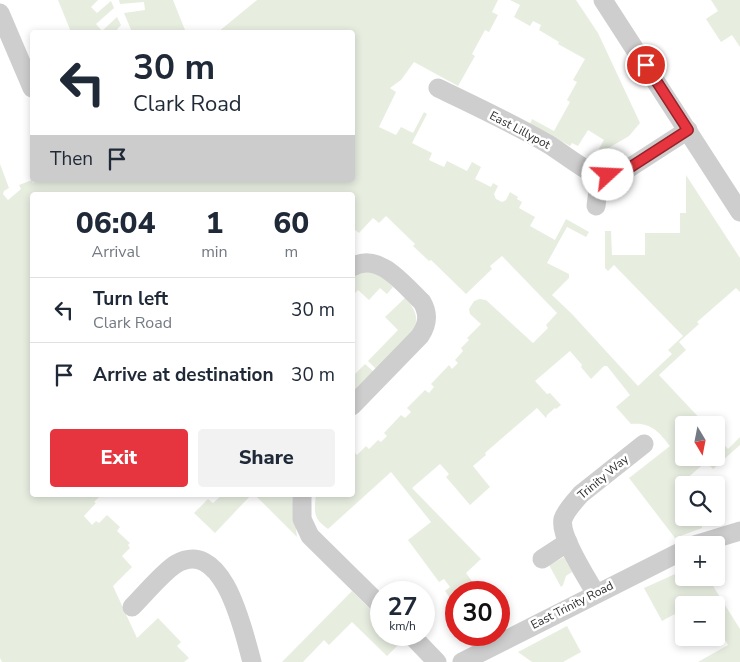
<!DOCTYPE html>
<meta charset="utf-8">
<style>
body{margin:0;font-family:"Nunito Sans",sans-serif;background:#f2f2f3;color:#1f2937;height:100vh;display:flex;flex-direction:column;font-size:19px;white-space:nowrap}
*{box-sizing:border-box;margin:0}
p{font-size:16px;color:#747a83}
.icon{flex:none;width:28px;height:28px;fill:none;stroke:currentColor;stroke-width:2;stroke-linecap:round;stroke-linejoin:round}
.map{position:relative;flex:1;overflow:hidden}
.drawer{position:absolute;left:30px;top:192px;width:325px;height:305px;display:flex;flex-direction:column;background:#fff;border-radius:5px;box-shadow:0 2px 8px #0003}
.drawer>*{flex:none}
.guide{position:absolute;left:30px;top:30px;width:325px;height:152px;border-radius:5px;box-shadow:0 2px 8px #0003;background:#fff;color:#1f2937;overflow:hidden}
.needle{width:32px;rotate:170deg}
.buttons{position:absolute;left:675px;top:416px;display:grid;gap:10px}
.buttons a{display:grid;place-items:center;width:50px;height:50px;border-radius:5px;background:#fff;box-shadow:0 2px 8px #0003;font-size:25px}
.speed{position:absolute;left:370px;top:581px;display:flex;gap:10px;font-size:25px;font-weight:700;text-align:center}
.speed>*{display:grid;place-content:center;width:65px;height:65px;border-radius:50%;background:#fff;box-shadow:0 2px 8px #0003;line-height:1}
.speed small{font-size:12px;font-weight:400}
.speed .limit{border:8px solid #d22;background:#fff;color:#111}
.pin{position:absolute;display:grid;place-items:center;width:42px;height:42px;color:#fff;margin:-21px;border:2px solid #fff;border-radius:50%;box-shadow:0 1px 5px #0007}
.me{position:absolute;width:55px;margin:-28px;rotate:70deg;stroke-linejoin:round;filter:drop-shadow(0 0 4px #0008)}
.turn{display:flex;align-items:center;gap:18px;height:105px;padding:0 20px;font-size:22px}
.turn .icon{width:65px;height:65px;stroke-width:2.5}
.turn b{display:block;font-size:35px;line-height:42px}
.then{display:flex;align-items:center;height:48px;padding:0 20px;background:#0003;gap:10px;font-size:19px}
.eta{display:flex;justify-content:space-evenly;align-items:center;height:85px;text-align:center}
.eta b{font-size:30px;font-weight:800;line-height:35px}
.cta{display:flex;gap:10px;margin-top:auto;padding:10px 20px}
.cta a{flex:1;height:58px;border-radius:5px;background:#e6353e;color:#fff;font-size:20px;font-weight:800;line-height:58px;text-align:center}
.cta a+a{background:#f2f2f3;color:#1f2937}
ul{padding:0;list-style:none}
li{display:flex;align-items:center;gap:15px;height:65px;padding:0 20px;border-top:1px solid #e0e1e3}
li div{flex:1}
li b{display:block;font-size:19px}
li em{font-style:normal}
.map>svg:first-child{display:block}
</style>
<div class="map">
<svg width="740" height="662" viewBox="0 0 740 662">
<rect width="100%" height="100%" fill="#fff"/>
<!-- green -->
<g fill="#e7eee0">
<path d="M58 0H98L91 7 97 13 111 1 114 8 96 24 102 31 117 17 121 25 115 32H71Z"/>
<path d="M119 0H173L185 30 178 32H132L124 13 145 10 144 2 120 4Z"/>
<path d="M257 0H498L492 12 498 15 489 32 485 30 472 54 475 56 458 86 414 62 401 80 390 88 396 92 379 127 396 135 401 127 413 133 424 112 427 114 412 143 432 153 429 160 444 167 447 161 467 171 472 162 481 167 475 179 491 187 493 183 498 186 494 194 496 199 502 202 506 200 510 192 518 197 517 199 522 202 519 208 535 217 530 226 555 240 566 219 589 232 586 237 567 227 547 263 569 274V278L552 295 572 314 638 386 672 354 668 350 683 336 614 265 608 271 605 268V231H611L612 255H645V233H680V213H686V175L740 258V292L736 288 697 322 699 324 679 342 686 350 659 375 706 425H684V458H716V436L728 449 740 437V445L713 469 706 462 678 486 684 494V518H701L702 528 675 538 629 478 670 446C659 432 651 422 631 424L616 407 630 395 607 366H604L591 379 581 367 582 365 570 351 535 381 547 394 550 393 561 405 556 409 555 408 547 415 546 418 537 408 485 453 486 455 473 466 490 487 470 505 446 477 449 474 440 464 412 488 481 559 466 573 480 592H456V612L453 607 455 605 445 591 450 587 444 579 439 582 408 540 431 522 391 472 328 529C313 519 314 512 316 495H352L353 456 355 453 357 455 366 446 369 449 378 440 381 442 387 436 384 433 401 415 405 418 411 412 407 408 425 390 429 393 434 387 431 384 449 365 452 369 458 363 455 360 463 351 461 348 469 340 467 338 481 324 470 314 469 309 474 301 480 299 486 300 533 343 548 328 546 325 557 313 502 256 490 266 492 269 466 294 431 260 429 261 413 246 415 244 386 216 379 223 373 218 359 233 353 228V215L355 213 353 211 352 195H32V495H101L94 502 96 503 84 516 92 525 96 521 99 523 107 515 120 527 117 531 130 543 128 545 130 548 122 556 132 567 113 586 137 638 158 618 181 642 177 646 189 658 184 662H2L0 658V164L9 188 4 191 3 194 8 200 21 189 19 185 32 180 33 183 37 180H352V32H218Z"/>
<path d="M510 0H576L598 33 640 123 629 136 595 156 604 140 588 130 578 146 572 143 570 146 530 124 532 119 554 131 570 102 567 100 577 82 573 80 585 59 558 44 559 42 539 30 541 25 533 21 530 26 514 17 520 5Z"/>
<path d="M711 0H740V47L732 35 721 42 706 19 718 11Z"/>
<path d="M358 271 378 272 393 287 387 294 380 288 369 300 358 290 353 295V277Z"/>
<path d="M405 298C413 306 420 317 414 329 410 338 384 361 376 369L368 361 398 330 385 317Z"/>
<path d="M365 364 374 372 353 393V376Z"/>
<path d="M222 495H251L215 533 194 513 208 499 213 503Z"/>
<path d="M255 495H292L297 537Z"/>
<path d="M564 557 572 572 566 576 563 585 561 587 549 565Z"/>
<path d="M684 570V578H708L740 629V662H698L728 645 716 625V605H684V609L662 621 644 588Z"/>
<path d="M352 591 381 620V635H396L402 641 387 656 352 622 329 645 324 640 303 662H282Z"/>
<path d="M567 626 581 652 563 662H532L518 652Z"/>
</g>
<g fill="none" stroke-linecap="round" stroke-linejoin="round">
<!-- street -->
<g stroke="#cecece" stroke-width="19">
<path d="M603 0 740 212"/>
<path d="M0 13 32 88"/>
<path d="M438 88C475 106 512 123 548 144 560 151 588 174 600 175 609 177 618 173 626 170L688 130"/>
<path d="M596 206 600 175"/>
<path d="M352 267C379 251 404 285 422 302 429 314 428 324 420 336L352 406"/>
<path d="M302 495V519L310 536 381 606"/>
<path d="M694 545 740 531"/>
<path d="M542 559 568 542"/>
<path d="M596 594C587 578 559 536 563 519 566 510 575 501 581 494L644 444"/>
<path d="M132 607C143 596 164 571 176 564 224 536 244 634 252 662"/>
<path d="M411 635 437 662"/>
<path d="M462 662 684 550"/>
</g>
</g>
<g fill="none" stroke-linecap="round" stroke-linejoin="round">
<!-- route casing -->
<g stroke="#962228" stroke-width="12">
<path id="route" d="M608 175 626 170 688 130 646 65"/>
</g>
<!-- route -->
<use href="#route" stroke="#e6353e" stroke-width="9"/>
</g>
<g text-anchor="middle" stroke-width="5" stroke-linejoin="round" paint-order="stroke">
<!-- street labels -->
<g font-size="12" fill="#313131" stroke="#fff">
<text transform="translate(520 130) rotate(28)" y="4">East Lillypot</text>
<text transform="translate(603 477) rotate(-40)" y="4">Trinity Way</text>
<text transform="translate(572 605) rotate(-27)" y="4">East Trinity Road</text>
</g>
</g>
</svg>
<div class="buttons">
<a><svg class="needle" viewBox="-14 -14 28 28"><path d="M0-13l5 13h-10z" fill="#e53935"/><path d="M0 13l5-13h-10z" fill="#747a83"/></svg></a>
<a><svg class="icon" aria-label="search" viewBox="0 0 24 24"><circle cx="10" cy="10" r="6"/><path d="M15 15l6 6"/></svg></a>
<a>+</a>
<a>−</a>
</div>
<div class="speed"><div>27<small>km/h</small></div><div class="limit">30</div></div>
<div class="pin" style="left:646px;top:65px;background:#d93025"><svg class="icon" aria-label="arrive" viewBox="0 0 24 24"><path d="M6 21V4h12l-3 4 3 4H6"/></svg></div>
<svg class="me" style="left:608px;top:175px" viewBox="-20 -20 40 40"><circle r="19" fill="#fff"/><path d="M0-13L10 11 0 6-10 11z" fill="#e6353e"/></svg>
<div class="guide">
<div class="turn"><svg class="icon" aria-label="left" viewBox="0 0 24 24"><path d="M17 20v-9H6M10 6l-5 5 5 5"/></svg><div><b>30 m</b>Clark Road</div></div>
<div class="then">Then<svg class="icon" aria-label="arrive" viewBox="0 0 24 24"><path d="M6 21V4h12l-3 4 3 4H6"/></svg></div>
</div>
<section class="drawer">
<div class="eta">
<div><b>06:04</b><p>Arrival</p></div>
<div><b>1</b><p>min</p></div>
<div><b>60</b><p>m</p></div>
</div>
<ul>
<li><svg class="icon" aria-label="left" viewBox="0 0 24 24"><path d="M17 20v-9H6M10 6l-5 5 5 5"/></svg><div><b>Turn left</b><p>Clark Road</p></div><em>30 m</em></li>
<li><svg class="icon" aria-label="arrive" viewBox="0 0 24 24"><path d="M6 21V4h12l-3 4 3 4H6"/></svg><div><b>Arrive at destination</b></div><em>30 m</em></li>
</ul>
<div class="cta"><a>Exit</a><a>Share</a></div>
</section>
</div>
